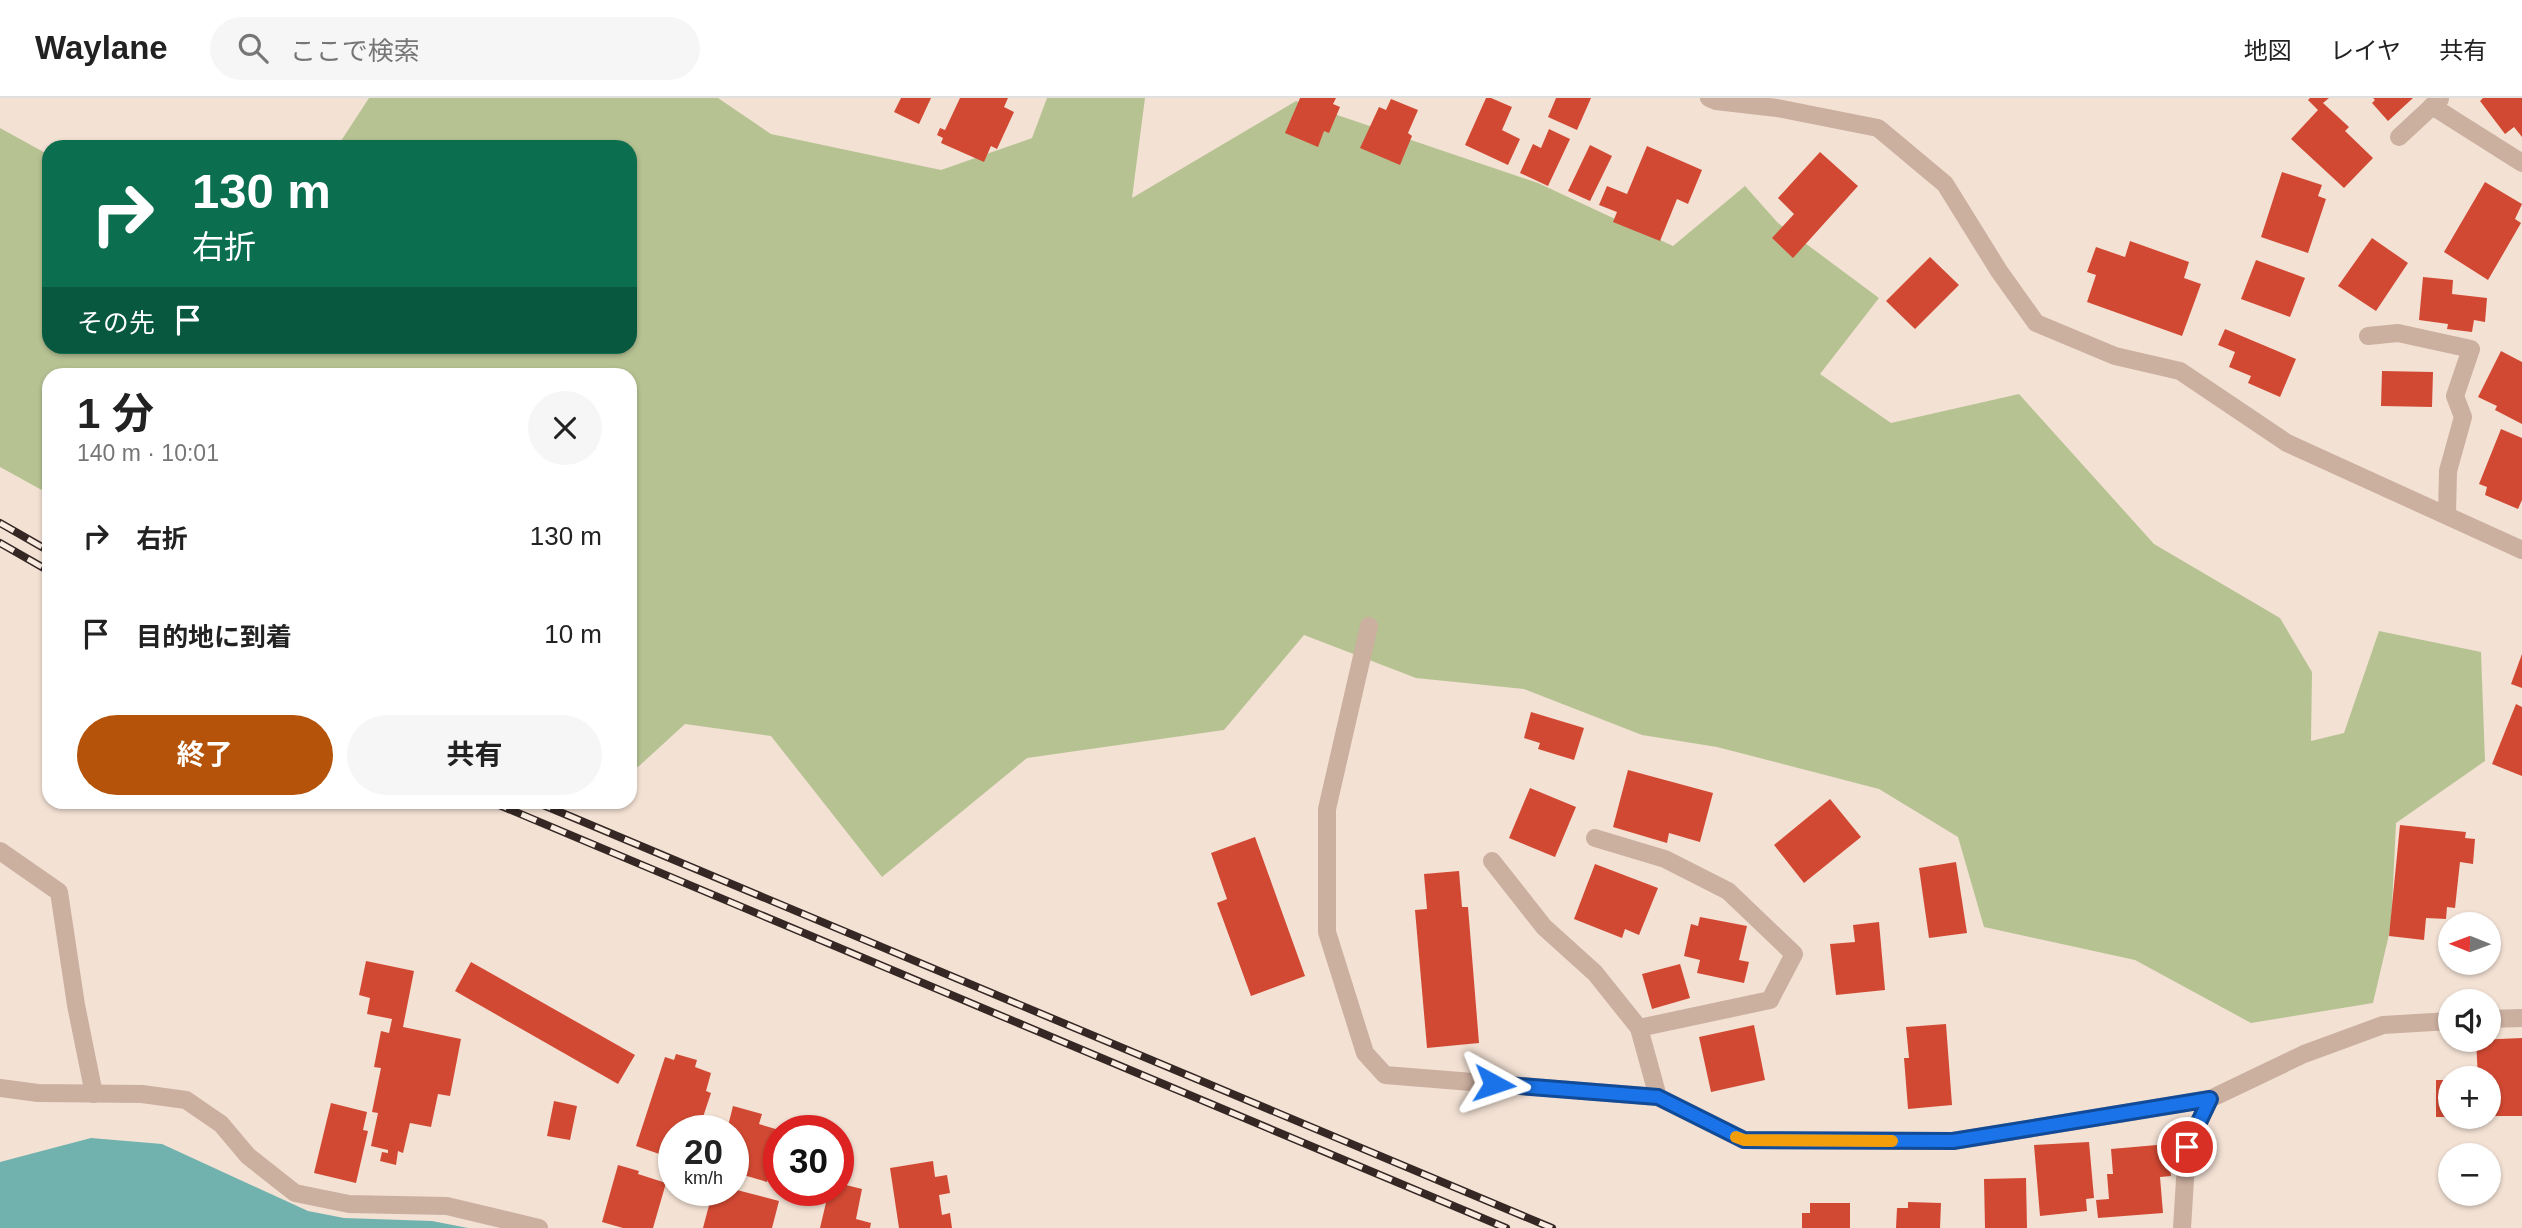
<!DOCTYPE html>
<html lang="ja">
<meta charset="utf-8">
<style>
body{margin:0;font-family:Helvetica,"Noto Sans JP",sans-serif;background:#f6f6f6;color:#222;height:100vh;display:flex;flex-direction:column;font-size:26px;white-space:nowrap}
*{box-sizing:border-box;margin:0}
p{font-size:23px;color:#767676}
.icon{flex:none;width:38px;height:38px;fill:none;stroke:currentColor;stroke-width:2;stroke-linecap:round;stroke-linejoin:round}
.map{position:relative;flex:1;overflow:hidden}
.panel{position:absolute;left:42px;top:270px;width:595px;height:441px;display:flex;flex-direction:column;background:#fff;border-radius:21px;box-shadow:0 2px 5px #0004}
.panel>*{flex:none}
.hud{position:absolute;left:42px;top:42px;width:595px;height:214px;border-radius:21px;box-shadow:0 2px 5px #0004;background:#0b6e4f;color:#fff;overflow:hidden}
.needle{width:46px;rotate:271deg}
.fabs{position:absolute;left:2438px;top:814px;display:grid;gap:14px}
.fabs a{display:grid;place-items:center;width:63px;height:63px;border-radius:50%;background:#fff;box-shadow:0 2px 5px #0004;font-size:35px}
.speed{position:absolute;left:658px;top:1017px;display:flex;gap:14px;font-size:35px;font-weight:700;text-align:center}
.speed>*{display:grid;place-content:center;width:91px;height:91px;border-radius:50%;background:#fff;box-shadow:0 2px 5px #0004;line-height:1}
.speed small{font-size:18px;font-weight:400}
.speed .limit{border:10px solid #d22;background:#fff;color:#111}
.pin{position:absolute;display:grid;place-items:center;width:60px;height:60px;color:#fff;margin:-30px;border:4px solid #fff;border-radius:50%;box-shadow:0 2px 7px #0007}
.me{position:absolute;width:77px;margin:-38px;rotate:95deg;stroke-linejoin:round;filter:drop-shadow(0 0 5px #0008)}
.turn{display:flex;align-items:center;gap:24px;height:147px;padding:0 35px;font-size:32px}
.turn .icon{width:91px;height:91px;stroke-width:2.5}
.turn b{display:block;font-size:49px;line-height:60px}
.then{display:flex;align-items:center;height:66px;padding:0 35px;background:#0003;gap:14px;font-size:26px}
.round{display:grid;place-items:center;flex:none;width:74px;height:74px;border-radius:37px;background:#f6f6f6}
.headline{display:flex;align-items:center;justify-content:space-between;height:119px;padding:0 35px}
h1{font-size:42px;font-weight:700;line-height:52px}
.primary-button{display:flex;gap:14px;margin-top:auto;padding:14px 35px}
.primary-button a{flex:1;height:80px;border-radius:42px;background:#b45309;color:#fff;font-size:28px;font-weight:700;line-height:80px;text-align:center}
.primary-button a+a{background:#f6f6f6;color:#222}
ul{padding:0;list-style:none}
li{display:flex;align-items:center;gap:21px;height:98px;padding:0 35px}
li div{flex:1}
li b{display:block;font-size:26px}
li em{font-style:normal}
header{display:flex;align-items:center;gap:42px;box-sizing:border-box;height:98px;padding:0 35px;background:#fff;border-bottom:2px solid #e0e0e0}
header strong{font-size:33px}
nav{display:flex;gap:38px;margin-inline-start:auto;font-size:24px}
.search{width:490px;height:63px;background:#f6f6f6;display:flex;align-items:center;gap:18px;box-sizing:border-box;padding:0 24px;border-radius:38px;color:#767676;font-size:26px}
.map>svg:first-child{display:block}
</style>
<header>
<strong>Waylane</strong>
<div class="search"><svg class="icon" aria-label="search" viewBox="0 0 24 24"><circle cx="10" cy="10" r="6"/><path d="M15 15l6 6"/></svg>ここで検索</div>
<nav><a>地図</a><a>レイヤ</a><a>共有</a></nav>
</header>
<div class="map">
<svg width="2522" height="1130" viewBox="0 0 2522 1130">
<rect width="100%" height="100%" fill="#f3e1d4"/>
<!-- green -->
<path fill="#b7c293" d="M369 0H718L771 36 941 72 1032 40 1047 0H1145L1132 100 1296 3 1538 85 1673 148 1745 88 1778 125 1879 200 1820 276 1891 325 2019 296 2154 446 2280 520 2312 574 2311 643 2344 635 2379 533 2481 554 2485 663 2396 725 2391 828 2373 905 2251 925 2135 862 1984 829 1958 739 1879 691 1717 649 1642 637 1524 591 1416 580 1304 537 1224 632 1027 660 882 779 771 638 685 626 638 669 630 665V276H49V396L0 369V30L49 57V248H630V49H337Z"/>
<!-- water -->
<path fill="#71b2ae" d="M91 1040 162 1046 308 1113 344 1120 432 1123 468 1130H0V1064Z"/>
<!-- building -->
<g fill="#d24933">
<path d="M901 0H931L919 26 894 14Z"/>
<path d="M960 0H1008L1004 9 1014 14 997 51 991 48 984 64 941 45 943 40 937 37 940 30 945 32Z"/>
<path d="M1300 0H1336L1333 6 1340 9 1329 35 1324 33 1318 49 1285 35Z"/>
<path d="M1486 0H1491L1512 9 1502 32 1520 41 1508 67 1465 47Z"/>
<path d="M1556 0H1591L1577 32 1548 19Z"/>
<path d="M2310 0H2329L2323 5 2349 29 2345 33 2373 60 2344 90 2291 41 2318 12 2308 2Z"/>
<path d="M2373 0H2413L2388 23 2372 5 2375 2Z"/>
<path d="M2483 0H2522V39L2514 29 2505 36 2480 3Z"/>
<path d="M1391 1 1418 12 1408 35 1412 38 1400 67 1360 50 1379 9 1386 12Z"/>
<path d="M1549 31 1570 41 1548 88 1520 75 1533 46 1541 50Z"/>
<path d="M1590 47 1612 58 1590 103 1568 93Z"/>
<path d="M1647 48 1702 72 1688 106 1677 101 1660 143 1613 124 1617 114 1599 107 1607 88 1627 96Z"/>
<path d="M1820 54 1858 88 1793 160 1772 140 1794 116 1778 100Z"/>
<path d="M2282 74 2322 87 2318 98 2326 101 2308 155 2261 139Z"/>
<path d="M2485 84 2522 106 2515 121 2521 125 2488 182 2444 154Z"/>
<path d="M2372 140 2408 165 2376 213 2338 188Z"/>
<path d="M2130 143 2189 164 2184 180 2201 186 2182 238 2087 204 2096 177 2087 174 2096 149 2125 159Z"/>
<path d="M1930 159 1959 187 1915 231 1886 203Z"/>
<path d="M2256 162 2305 180 2290 219 2241 201Z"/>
<path d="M2423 179 2453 182 2452 196 2487 200 2485 224 2474 222 2472 234 2447 231 2448 226 2419 222Z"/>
<path d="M2225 231 2296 261 2280 299 2248 285 2251 278 2229 269 2235 254 2218 247Z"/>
<path d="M2501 253 2522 264V326L2495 312 2497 308 2478 299Z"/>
<path d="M2382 273 2433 274 2432 309 2381 308Z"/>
<path d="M2501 331 2522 340V402L2518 411 2485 397 2487 389 2479 386Z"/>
<path d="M2522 556V590L2511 586Z"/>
<path d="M2516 606 2522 609V678L2492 666Z"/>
<path d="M1531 614 1584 630 1574 662 1538 651 1540 645 1524 640Z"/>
<path d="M1628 672 1713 695 1700 744 1669 735 1667 745 1613 729Z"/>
<path d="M1530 690 1576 709 1555 759 1509 740Z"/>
<path d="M1830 701 1861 739 1804 785 1774 747Z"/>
<path d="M2400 727 2466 734 2465 740 2475 741 2473 766 2460 764 2455 810 2447 809 2446 821 2426 820 2424 842 2389 838Z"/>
<path d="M1255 739 1305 878 1251 898 1217 805 1227 801 1211 755Z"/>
<path d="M1956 764 1967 835 1929 840 1919 770Z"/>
<path d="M1595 766 1658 790 1639 837 1625 831 1622 840 1574 821Z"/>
<path d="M1459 773 1462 809H1468L1479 945 1427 950 1415 812 1427 811 1424 776Z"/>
<path d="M1700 819 1747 828 1739 862 1749 864 1744 885 1697 875 1700 862 1684 858 1691 826 1698 828Z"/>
<path d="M1879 824 1885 892 1836 897 1830 846 1855 844 1853 827Z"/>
<path d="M366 863 414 873 403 929 461 941 450 998 438 996 431 1029 410 1025 403 1055 398 1053 396 1067 380 1063 382 1054 388 1055V1052L371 1048 378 1015 372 1014 381 970 374 969 381 933 389 935 392 921 367 916 370 900 359 897Z"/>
<path d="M471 864 635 957 618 986 455 893Z"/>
<path d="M1680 866 1690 900 1652 911 1642 876Z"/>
<path d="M1946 926 1952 1007 1908 1011 1904 960H1909L1906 929Z"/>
<path d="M1754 927 1765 982 1711 994 1699 939Z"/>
<path d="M2522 940V1018H2488V980H2478L2476 942Z"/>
<path d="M676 956 697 962 695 969 711 975 706 993 711 995 702 1022 695 1020 691 1032H674V1061L636 1048 665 959 674 962Z"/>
<rect x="2436" y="982" width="14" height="37"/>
<path d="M554 1003 577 1008 570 1042 547 1038Z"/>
<path d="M331 1005 367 1014 363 1032 368 1033 356 1085 314 1075Z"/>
<path d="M733 1008 762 1016 759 1026 779 1032V1044L767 1084 733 1074V1032H727Z"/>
<path d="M2089 1044 2094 1100 2086 1101 2087 1113 2040 1118 2034 1047Z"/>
<path d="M2157 1047 2158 1055 2168 1054 2171 1078 2160 1079 2163 1115 2098 1120 2096 1102 2109 1101 2107 1076H2113L2111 1051Z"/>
<path d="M933 1063 935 1079 947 1077 950 1095 939 1097 942 1117 950 1115 952 1130H899L890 1070Z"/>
<path d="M618 1067 639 1073 638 1076 666 1085 653 1130H623L602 1124Z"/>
<path d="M2026 1080 2027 1130H1985L1984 1081Z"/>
<path d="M838 1085 862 1091 856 1121 871 1125 870 1130H820L829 1092H838Z"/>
<path d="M733 1091 779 1103 772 1130H703L713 1092Z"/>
<path d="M1908 1104 1941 1105 1940 1130H1896L1897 1110H1908Z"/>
<path d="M1810 1105H1850V1130H1802V1115H1810Z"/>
</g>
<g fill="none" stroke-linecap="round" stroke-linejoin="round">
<!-- lane -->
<path stroke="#cbaf9f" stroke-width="18" d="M2368 238 2398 235 2471 251 2455 298 2463 319 2448 373 2447 417"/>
<!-- street -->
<g stroke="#cbaf9f" stroke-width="18">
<path d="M1709 0 1716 3 1777 10 1878 30 1945 86 1999 173 2036 225 2115 258 2180 273 2287 345 2522 452"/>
<path d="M2432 8 2522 65"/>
<path d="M2399 39 2440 1"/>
<path d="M1369 528 1327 711V834L1365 955 1385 977 1658 999 1744 1042 1953 1043 2210 1001 2304 956 2383 927 2450 923"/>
<path d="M1595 740 1665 761 1728 793 1794 856 1770 902 1639 930"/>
<path d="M0 753 59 794 76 907 94 996"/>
<path d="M1492 763 1544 829 1595 875 1639 930 1658 999"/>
<path d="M2488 921 2522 920"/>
<path d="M0 990 38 995 142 996 186 1002 221 1026 248 1058 295 1095 349 1106 447 1108 539 1130"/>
<path d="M2182 1130 2187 1049 2210 1001"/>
</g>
<!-- rail casing -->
<g stroke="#342724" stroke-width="8">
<g id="rail">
<path d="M0 425 49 453"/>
<path d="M0 445 49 473"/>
<path d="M492 704 1506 1130"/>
<path d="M536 704 1552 1130"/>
</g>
</g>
<!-- rail -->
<use href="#rail" stroke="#faece0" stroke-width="5" stroke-dasharray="16" stroke-linecap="butt"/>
</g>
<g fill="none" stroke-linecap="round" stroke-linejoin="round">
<!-- route casing -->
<g stroke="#114b97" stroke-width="18">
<path id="route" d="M1494 986 1658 999 1744 1042 1953 1043 2210 1001 2187 1049"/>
</g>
<!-- route -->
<use href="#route" stroke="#1a73e8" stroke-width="12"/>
<!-- slow -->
<path stroke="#f59e0b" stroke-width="12" d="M1736 1039 1744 1042 1892 1043"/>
</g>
</svg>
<div class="fabs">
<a><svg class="needle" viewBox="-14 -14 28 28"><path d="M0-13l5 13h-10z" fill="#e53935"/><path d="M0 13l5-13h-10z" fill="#767676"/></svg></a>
<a><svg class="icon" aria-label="sound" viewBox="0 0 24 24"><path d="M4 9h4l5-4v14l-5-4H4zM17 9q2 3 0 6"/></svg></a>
<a>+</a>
<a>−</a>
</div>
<div class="speed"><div>20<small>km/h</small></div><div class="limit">30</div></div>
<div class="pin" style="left:2187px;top:1049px;background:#d93025"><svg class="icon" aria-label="arrive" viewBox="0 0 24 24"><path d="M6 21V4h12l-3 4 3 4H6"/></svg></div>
<svg class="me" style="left:1494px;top:986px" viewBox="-20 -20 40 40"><path d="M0-17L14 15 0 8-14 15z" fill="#1a73e8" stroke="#fff" stroke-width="4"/></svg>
<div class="hud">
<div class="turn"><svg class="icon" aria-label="right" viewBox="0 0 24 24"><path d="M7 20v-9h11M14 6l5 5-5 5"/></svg><div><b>130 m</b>右折</div></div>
<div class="then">その先<svg class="icon" aria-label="arrive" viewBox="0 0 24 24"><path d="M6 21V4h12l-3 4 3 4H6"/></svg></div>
</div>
<section class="panel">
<div class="headline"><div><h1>1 分</h1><p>140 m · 10:01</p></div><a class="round"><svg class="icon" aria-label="close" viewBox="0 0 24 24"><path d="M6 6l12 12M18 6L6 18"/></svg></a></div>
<ul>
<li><svg class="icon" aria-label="right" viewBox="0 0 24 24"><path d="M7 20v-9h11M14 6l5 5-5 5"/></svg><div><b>右折</b></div><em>130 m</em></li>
<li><svg class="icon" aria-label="arrive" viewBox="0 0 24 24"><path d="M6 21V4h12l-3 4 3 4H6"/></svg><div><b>目的地に到着</b></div><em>10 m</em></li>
</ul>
<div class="primary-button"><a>終了</a><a>共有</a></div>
</section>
</div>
